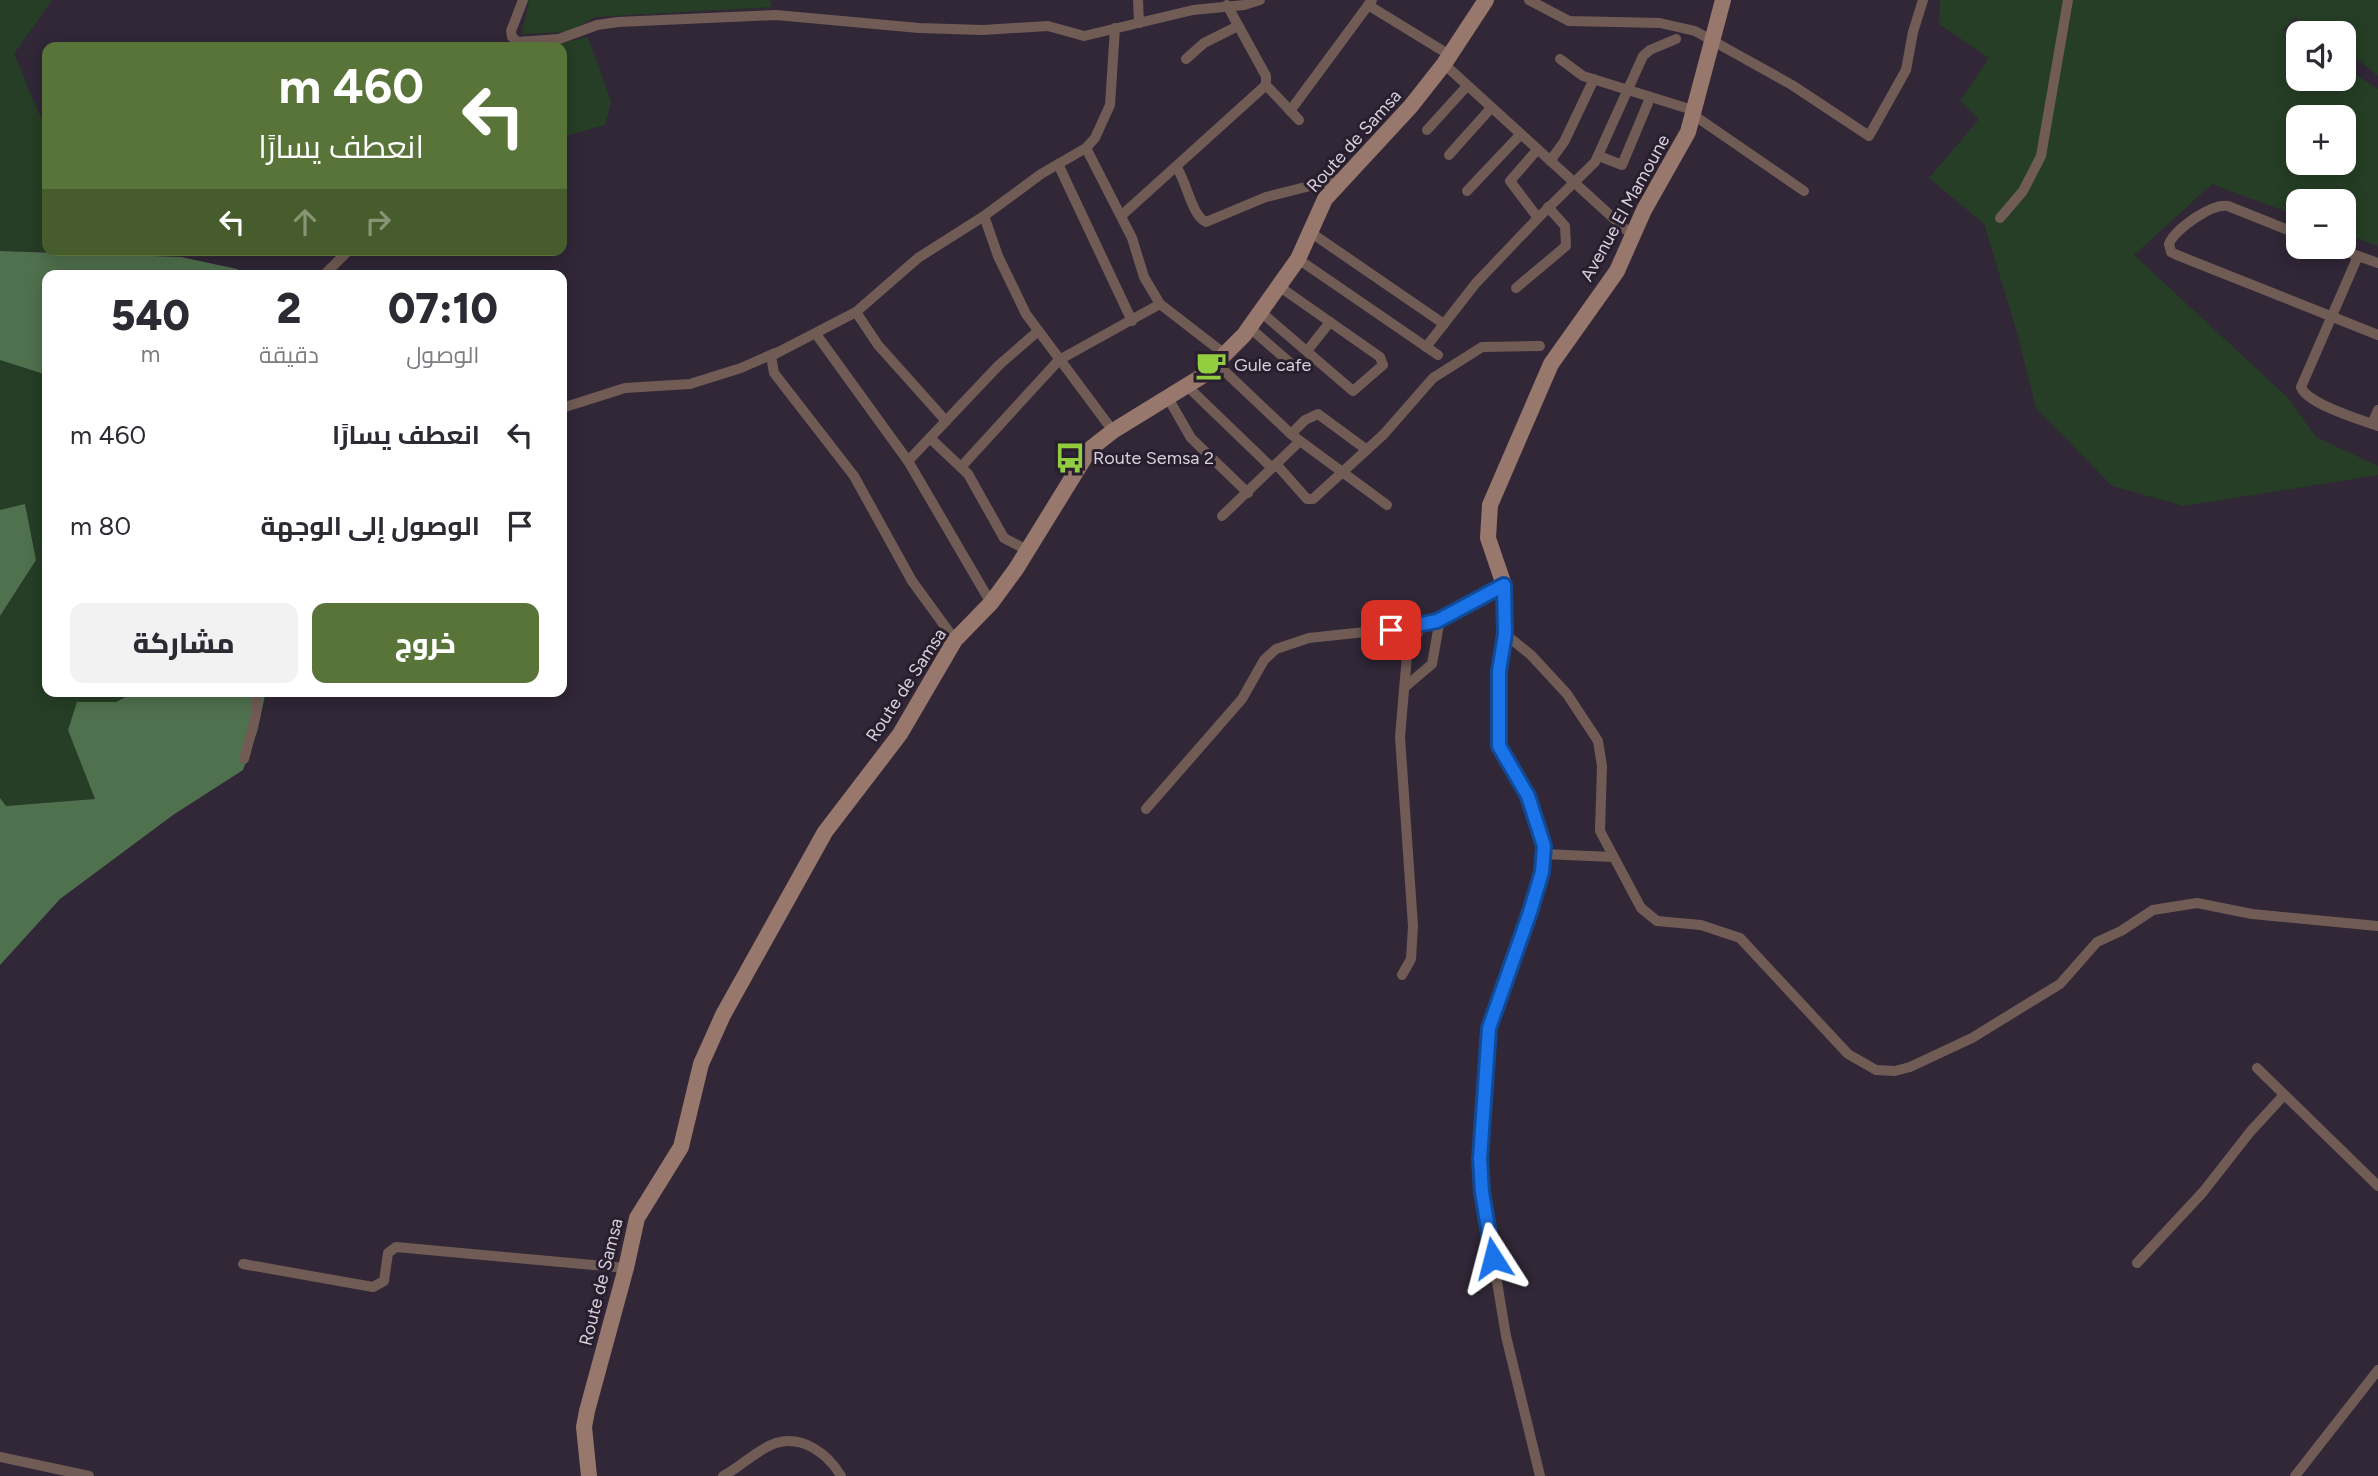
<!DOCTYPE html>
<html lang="ar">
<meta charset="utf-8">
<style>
body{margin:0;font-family:Figtree,Cairo,sans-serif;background:#f2f2f3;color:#2b2b33;direction:rtl;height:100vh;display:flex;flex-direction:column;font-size:26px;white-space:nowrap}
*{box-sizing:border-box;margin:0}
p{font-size:23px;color:#7c7c81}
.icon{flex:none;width:38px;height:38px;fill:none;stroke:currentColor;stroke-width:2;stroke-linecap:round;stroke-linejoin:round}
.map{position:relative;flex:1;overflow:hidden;direction:ltr}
.panel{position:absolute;left:42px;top:270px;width:525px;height:427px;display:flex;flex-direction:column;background:#fff;border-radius:14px;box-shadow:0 4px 18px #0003;direction:rtl}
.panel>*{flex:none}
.top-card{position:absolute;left:42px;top:42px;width:525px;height:214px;border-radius:14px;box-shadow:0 4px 18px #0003;direction:rtl;background:#597438;color:#fff;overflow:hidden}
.controls{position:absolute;left:2286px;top:21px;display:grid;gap:14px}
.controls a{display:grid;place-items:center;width:70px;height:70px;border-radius:14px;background:#fff;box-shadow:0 4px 18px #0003;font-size:35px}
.pin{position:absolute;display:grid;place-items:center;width:60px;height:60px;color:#fff;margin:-30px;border-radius:14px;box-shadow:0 4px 10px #0006}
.me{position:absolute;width:77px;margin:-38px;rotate:351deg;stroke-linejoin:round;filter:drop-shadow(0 0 5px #0008)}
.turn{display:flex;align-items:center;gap:24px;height:147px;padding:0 28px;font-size:32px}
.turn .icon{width:91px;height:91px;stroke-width:2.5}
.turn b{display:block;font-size:49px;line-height:60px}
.lanes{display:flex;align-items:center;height:66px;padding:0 28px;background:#0003;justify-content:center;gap:35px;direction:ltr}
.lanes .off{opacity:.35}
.eta{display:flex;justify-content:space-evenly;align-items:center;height:119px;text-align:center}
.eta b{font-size:42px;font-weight:800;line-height:49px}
.cta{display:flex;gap:14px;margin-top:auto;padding:14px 28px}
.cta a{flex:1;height:80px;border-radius:14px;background:#597438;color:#fff;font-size:28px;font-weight:800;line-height:80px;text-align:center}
.cta a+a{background:#f2f2f3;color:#2b2b33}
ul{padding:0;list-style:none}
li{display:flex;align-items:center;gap:21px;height:91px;padding:0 28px}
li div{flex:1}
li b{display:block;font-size:26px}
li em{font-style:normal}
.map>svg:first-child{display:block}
</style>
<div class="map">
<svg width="2378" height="1476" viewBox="0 0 2378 1476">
<rect width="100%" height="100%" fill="#312737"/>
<!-- green -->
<g fill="#263e25" fill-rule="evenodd">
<path d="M0 0H52L14 54 41 118 47 123V250L115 253 0 251Z"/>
<path d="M529 0H770L772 7 595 17 568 32 522 34Z"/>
<path d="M1940 0H2378V76L2343 47V33H2322L2295 18 2283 30 2298 39V79H2343V67L2378 89V246L2343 233V201H2298V216L2212 184 2134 255 2286 396 2316 437 2378 466V475L2184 506 2112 486 2036 408 2016 329 1984 224 1929 178 1979 119 1960 101 1989 58 1939 24ZM2298 117H2343V163H2298Z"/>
<path d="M588 37 611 102 605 125 562 137V47H542Z"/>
<path d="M0 360 47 375V691H137L116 702H78L68 730 96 799 6 806 0 798V616L36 560 25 505 0 510Z"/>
</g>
<!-- forest -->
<g fill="#50714e">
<path d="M0 251 181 257 237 269 244 275H47V375L0 360Z"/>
<path d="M25 504 36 560 0 616V510Z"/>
<path d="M137 691H266L257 732 243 770 173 815 60 899 0 965V798L6 806 95 799 68 730 77 702H116Z"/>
</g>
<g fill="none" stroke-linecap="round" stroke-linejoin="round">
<!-- street -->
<g stroke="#715c55" stroke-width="10">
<path d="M523 0 511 31 512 37 518 42 559 39 597 25 618 22 776 15 919 28 983 30 1048 26 1084 36 1193 10 1244 5 1260 0"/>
<path d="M1138 0 1139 23"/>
<path d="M1529 0 1569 21 1660 23 1695 31 1792 85 1869 136 1906 70 1913 32 1923 0"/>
<path d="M1368 5 1448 54"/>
<path d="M1186 59 1204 43 1238 26"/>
<path d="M1560 59 1583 76 1696 111"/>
<path d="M1444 64 1633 236"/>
<path d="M1266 85 1299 120"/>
<path d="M1290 111 1372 0"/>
<path d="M1695 116 1804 191"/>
<path d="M1427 130 1467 86"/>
<path d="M1086 148 1132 238 1144 277 1160 304 1226 355"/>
<path d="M1537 150 1510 181 1538 218 1595 162 1643 56 1650 50 1676 39"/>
<path d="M1449 155 1491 108"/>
<path d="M1599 156 1622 165 1650 98"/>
<path d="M1550 161 1564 142 1594 79"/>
<path d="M1058 164 1132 321"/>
<path d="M1177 168C1187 183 1192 216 1206 222L1266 197 1342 178"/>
<path d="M1467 191 1520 135"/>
<path d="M984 216 998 256 1026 314 1113 431"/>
<path d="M1121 216 1266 85V76L1227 5"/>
<path d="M2000 218 2023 191 2041 156 2068 0"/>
<path d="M1310 232 1444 324"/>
<path d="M2298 234 2228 206C2212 203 2175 229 2169 244L2171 252 2177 255 2378 335"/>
<path d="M2333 247 2378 263"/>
<path d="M2358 256 2301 387C2307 404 2361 420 2378 426"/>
<path d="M1298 259 1438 355"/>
<path d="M324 275 349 250"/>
<path d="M1516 288 1566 246 1565 226 1548 207"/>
<path d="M856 312 878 345 946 421"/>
<path d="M1262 313 1353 391 1383 365 1380 357 1280 287"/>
<path d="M1250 328 1296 368"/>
<path d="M816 334 908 461 991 603"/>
<path d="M1426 347 1476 283 1538 218"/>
<path d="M1307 351 1330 322"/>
<path d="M1216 363 1292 435 1387 505"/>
<path d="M1187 386 1272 468"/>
<path d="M1168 398 1191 438 1248 493"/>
<path d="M562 408 625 388 690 384 741 368 775 353"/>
<path d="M2372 424 2378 410"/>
<path d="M1291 434 1305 420 1318 414 1367 450"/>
<path d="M930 438 968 474 1004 538 1027 550"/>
<path d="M908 461 999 365 1037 332"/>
<path d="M1276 464 1307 499H1313L1384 434 1433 378 1482 347 1540 346"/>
<path d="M961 467 1059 360 1160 304"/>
<path d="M1222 516 1300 441"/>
<path d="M955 640 912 581 854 476 774 373 771 356 856 312 918 258 984 216 1041 174 1086 148 1095 138 1110 105 1115 28"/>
<path d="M1405 687 1432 664 1440 619"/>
<path d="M244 759 256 714 257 691"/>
<path d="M1146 809 1242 699 1264 660 1276 649 1309 638 1421 626 1437 621 1504 585"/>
<path d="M1543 854 1613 857"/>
<path d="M1402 975 1411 959 1413 926 1400 737 1407 655 1421 626"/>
<path d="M2257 1068 2378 1186"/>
<path d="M2137 1263 2203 1192 2250 1132 2284 1095"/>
<path d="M243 1264 373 1287 384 1281 388 1253 396 1247 626 1268"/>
<path d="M0 1457 89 1476"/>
<path d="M723 1476C741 1467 757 1449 776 1443 803 1435 828 1454 841 1476"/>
<path d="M1540 1476 1506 1336 1482 1192 1480 1159 1489 1029 1530 912 1543 861 1544 846 1536 816 1520 781 1500 752 1499 671 1505 634 1531 655 1567 694 1598 741 1602 766 1600 831 1641 908 1657 921 1701 925 1740 938 1848 1054 1876 1070 1895 1071 1910 1067 1972 1038 2060 984 2097 942 2121 931 2153 910 2197 903 2252 914 2378 926"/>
<path d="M2295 1476 2378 1370"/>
</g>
<!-- secondary -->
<g stroke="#98776c" stroke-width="16">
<path d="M1505 634 1504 585 1488 538 1490 505 1551 364 1617 271 1644 210 1688 132 1723 0"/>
<path d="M589 1476 584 1427 587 1411 626 1268 637 1218 681 1147 701 1064 723 1015 825 832 900 734 955 640 991 603 1016 569 1090 449 1113 431 1204 375 1244 335 1298 259 1325 199 1411 106 1444 64 1486 0"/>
</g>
</g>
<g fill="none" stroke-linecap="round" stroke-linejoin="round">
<!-- route casing -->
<g stroke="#114b97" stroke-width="18">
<path id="route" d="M1391 630 1437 621 1504 585 1505 634 1499 671V746L1528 796 1544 846 1542 872 1530 912 1489 1028 1480 1159 1482 1192 1493 1258"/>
</g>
<!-- route -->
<use href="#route" stroke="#1a73e8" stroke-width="12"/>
</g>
<!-- icons -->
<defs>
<g id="cafe-bare" transform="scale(2.415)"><path d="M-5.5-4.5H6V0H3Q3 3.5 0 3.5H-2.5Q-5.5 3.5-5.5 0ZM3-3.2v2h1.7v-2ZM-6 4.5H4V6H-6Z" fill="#92cd3f" stroke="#281e2d" stroke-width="2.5" paint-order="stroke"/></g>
<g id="bus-bare" transform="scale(2.415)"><path d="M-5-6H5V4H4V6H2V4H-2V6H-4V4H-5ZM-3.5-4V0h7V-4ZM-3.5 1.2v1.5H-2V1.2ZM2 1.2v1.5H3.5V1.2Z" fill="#92cd3f" stroke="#281e2d" stroke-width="2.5" paint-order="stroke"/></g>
</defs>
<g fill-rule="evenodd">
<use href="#cafe-bare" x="1211" y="365"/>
<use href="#bus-bare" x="1070" y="458"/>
</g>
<g text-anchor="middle" stroke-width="6" stroke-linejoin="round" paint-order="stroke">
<!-- street labels -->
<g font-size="18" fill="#d8d1dc" stroke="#281e2d">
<text transform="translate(1354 141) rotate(-48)" y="6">Route de Samsa</text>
<text transform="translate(1625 208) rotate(-61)" y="6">Avenue El Mamoune</text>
<text transform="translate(906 685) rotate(-57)" y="6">Route de Samsa</text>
<text transform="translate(601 1282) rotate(-76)" y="6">Route de Samsa</text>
</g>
<!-- poi labels -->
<g font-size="18" fill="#d8d1dc" stroke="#281e2d" text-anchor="start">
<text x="1234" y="371">Gule cafe</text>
<text x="1093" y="464">Route Semsa 2</text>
</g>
</g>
</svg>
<div class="controls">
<a><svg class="icon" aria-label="sound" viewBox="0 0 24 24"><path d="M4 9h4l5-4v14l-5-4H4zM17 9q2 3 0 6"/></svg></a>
<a>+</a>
<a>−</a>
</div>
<div class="pin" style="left:1391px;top:630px;background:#d93025"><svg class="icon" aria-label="arrive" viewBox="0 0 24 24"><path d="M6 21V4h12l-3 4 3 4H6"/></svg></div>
<svg class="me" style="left:1493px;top:1258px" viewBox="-20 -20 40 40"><path d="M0-17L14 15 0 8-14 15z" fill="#1a73e8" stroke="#fff" stroke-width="4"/></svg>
<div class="top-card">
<div class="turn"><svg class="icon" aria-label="left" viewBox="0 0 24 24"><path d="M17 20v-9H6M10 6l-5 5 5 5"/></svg><div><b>460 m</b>انعطف يسارًا</div></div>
<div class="lanes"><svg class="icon" aria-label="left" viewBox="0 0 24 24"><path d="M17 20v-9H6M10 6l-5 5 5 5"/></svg><svg class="icon off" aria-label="ahead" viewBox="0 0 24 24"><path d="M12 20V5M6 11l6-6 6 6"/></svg><svg class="icon off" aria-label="right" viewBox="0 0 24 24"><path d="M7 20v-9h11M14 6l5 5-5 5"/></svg></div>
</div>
<section class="panel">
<div class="eta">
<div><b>07:10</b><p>الوصول</p></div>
<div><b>2</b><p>دقيقة</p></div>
<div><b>540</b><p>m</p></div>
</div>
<ul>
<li><svg class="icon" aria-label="left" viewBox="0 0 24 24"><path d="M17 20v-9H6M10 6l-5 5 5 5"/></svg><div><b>انعطف يسارًا</b></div><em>460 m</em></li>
<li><svg class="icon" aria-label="arrive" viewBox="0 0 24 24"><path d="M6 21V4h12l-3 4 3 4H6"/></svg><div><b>الوصول إلى الوجهة</b></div><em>80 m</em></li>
</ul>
<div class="cta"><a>خروج</a><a>مشاركة</a></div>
</section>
</div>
